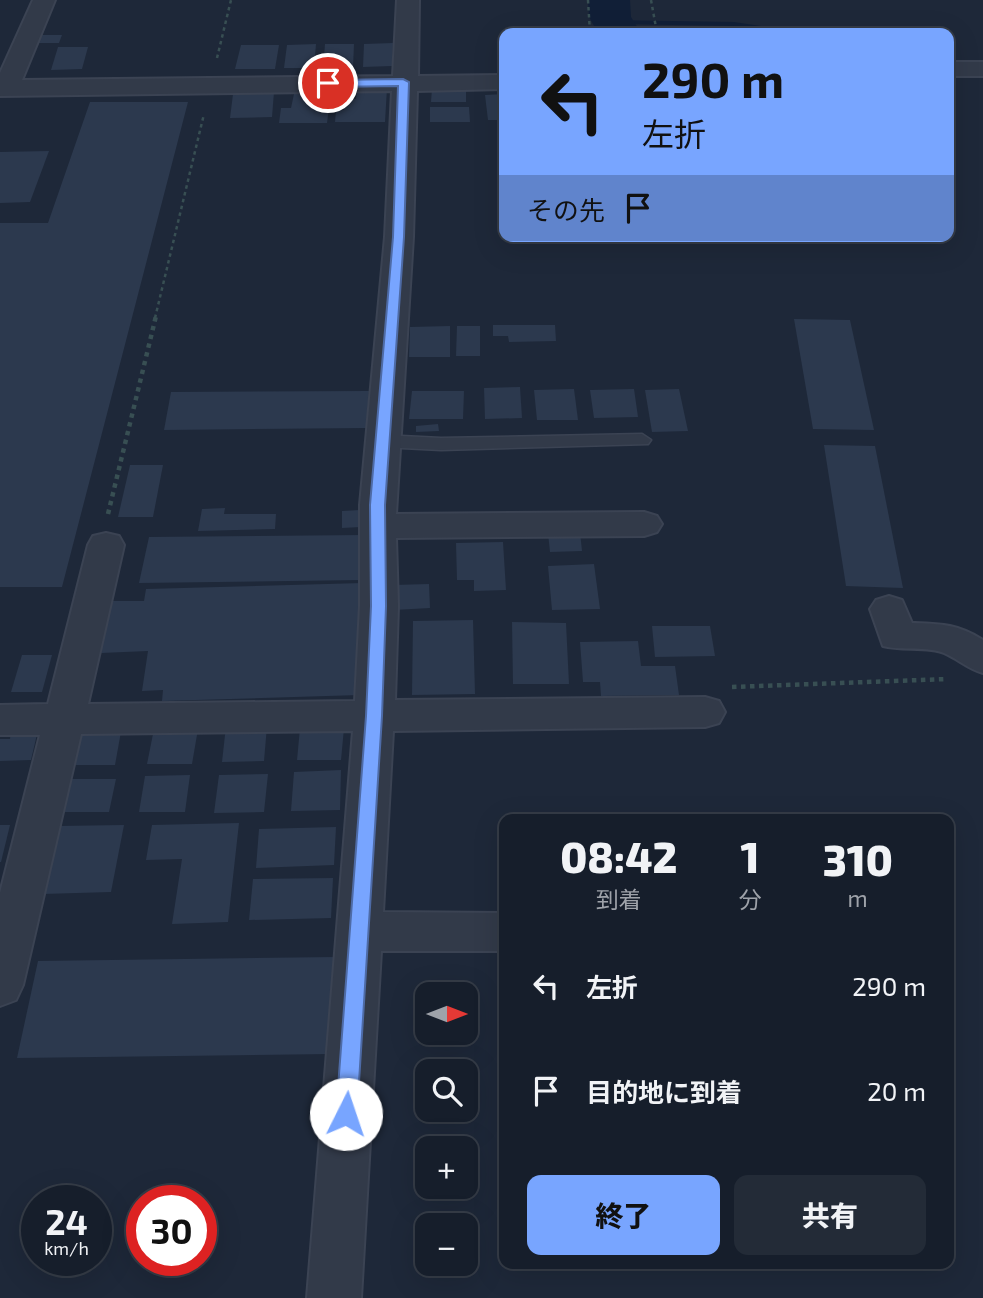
<!DOCTYPE html>
<html lang="ja">
<meta charset="utf-8">
<style>
body{margin:0;font-family:"Exo 2","Noto Sans JP",sans-serif;background:#232b37;color:#f1f3f6;height:100vh;display:flex;flex-direction:column;font-size:26px;white-space:nowrap}
*{box-sizing:border-box;margin:0}
p{font-size:23px;color:#9ea2a9}
.icon{flex:none;width:38px;height:38px;fill:none;stroke:currentColor;stroke-width:2;stroke-linecap:round;stroke-linejoin:round}
.map{position:relative;flex:1;overflow:hidden}
.details{position:absolute;left:499px;top:814px;width:455px;height:455px;display:flex;flex-direction:column;background:#161e2b;border-radius:14px;box-shadow:0 7px 28px #0002,0 0 0 2px #353c47}
.details>*{flex:none}
.banner{position:absolute;left:499px;top:28px;width:455px;height:214px;border-radius:14px;box-shadow:0 7px 28px #0002,0 0 0 2px #353c47;background:#78a5ff;color:#111;overflow:hidden}
.needle{width:46px;rotate:90deg}
.controls{position:absolute;left:415px;top:982px;display:grid;gap:14px}
.controls a{display:grid;place-items:center;width:63px;height:63px;border-radius:14px;background:#161e2b;box-shadow:0 7px 28px #0002,0 0 0 2px #353c47;font-size:35px}
.speed{position:absolute;left:21px;top:1185px;display:flex;gap:14px;font-size:35px;font-weight:700;text-align:center}
.speed>*{display:grid;place-content:center;width:91px;height:91px;border-radius:50%;background:#161e2b;box-shadow:0 7px 28px #0002,0 0 0 2px #353c47;line-height:1}
.speed small{font-size:18px;font-weight:400}
.speed .limit{border:10px solid #d22;background:#fff;color:#111}
.pin{position:absolute;display:grid;place-items:center;width:60px;height:60px;color:#fff;margin:-30px;border:4px solid #fff;border-radius:50%;box-shadow:0 2px 7px #0007}
.me{position:absolute;width:77px;margin:-38px;rotate:4deg;stroke-linejoin:round;filter:drop-shadow(0 0 5px #0008)}
.turn{display:flex;align-items:center;gap:24px;height:147px;padding:0 28px;font-size:32px}
.turn .icon{width:91px;height:91px;stroke-width:2.5}
.turn b{display:block;font-size:49px;line-height:60px}
.then{display:flex;align-items:center;height:66px;padding:0 28px;background:#0003;gap:14px;font-size:26px}
.eta{display:flex;justify-content:space-evenly;align-items:center;height:119px;text-align:center}
.eta b{font-size:42px;font-weight:800;line-height:49px}
.button{display:flex;gap:14px;margin-top:auto;padding:14px 28px}
.button a{flex:1;height:80px;border-radius:14px;background:#78a5ff;color:#111;font-size:28px;font-weight:800;line-height:80px;text-align:center}
.button a+a{background:#232b37;color:#f1f3f6}
ul{padding:0;list-style:none}
li{display:flex;align-items:center;gap:21px;height:105px;padding:0 28px}
li div{flex:1}
li b{display:block;font-size:26px}
li em{font-style:normal}
.map>svg:first-child{display:block}
</style>
<div class="map">
<svg width="983" height="1298" viewBox="0 0 983 1298">
<rect width="100%" height="100%" fill="#1e2839"/>
<g fill="none" stroke-linecap="round" stroke-linejoin="round">
<!-- stream -->
<path fill="#111f37" fill-rule="evenodd" d="M610 20 734 22 795 31 799 33H781L734 26 613 24H610Z"/>
<!-- river -->
<path fill="#111f37" fill-rule="evenodd" d="M588 0H630L631 17 641 33H598L589 17Z"/>
</g>
<!-- building -->
<g fill="#2c394e">
<path d="M39 35H62L59 43H36Z"/>
<path d="M393 43 392 66 363 67 364 44Z"/>
<path d="M316 44 314 68H284L287 45Z"/>
<path d="M325 44H354L353 68 323 69Z"/>
<path d="M241 45H279L275 69H235Z"/>
<path d="M58 47H88L82 69 51 70Z"/>
<path d="M357 88H387L385 122H335L336 110H344L345 99H356Z"/>
<path d="M432 88H466V102H431Z"/>
<path d="M274 92 272 117 230 118 233 94Z"/>
<path d="M331 93 327 123H279L281 108H291L294 94Z"/>
<path d="M504 94V120H488L485 95Z"/>
<path d="M90 102H188L62 587H0V223H48Z"/>
<path d="M430 107H469L470 122H430Z"/>
<path d="M49 151 30 202 0 203V152Z"/>
<path d="M794 319 850 320 874 430 813 429Z"/>
<path d="M493 325H555L556 341 509 342 508 336H493Z"/>
<path d="M450 326V357H409L410 327Z"/>
<path d="M457 326H480V356H456Z"/>
<path d="M520 387 522 418 485 419 484 388Z"/>
<path d="M574 389 578 420H537L534 390Z"/>
<path d="M634 389 638 417 594 418 590 390Z"/>
<path d="M679 389 688 431 652 432 645 390Z"/>
<path d="M369 391 366 428 164 430 171 392Z"/>
<path d="M412 391H464L463 419H409Z"/>
<path d="M438 424 439 431 416 432V426Z"/>
<path d="M824 445 875 446 903 588 846 586Z"/>
<path d="M130 465H163L153 517H118Z"/>
<path d="M225 508 224 514H276L275 529 198 531 202 509Z"/>
<path d="M360 510 361 527 342 528V511Z"/>
<path d="M580 532 582 551 550 552 548 533Z"/>
<path d="M365 535 362 580 139 583 149 537Z"/>
<path d="M503 542 506 590 474 591V580H457L456 543Z"/>
<path d="M594 564 600 609 552 610 548 566Z"/>
<path d="M363 583 360 695 162 701 163 690 142 691 148 651 101 653 111 601H144L146 589Z"/>
<path d="M429 584 430 608 394 610 393 585Z"/>
<path d="M473 620 475 694 412 695 413 621Z"/>
<path d="M512 622 566 623 569 684H513Z"/>
<path d="M652 626H710L715 656 655 657Z"/>
<path d="M638 641 641 666H675L679 695 601 696 600 682H583L580 642Z"/>
<path d="M22 655H52L42 692H11Z"/>
<path d="M80 726H122L115 765H72Z"/>
<path d="M226 726H267L264 761 222 762Z"/>
<path d="M300 728H344L341 760H297Z"/>
<path d="M154 729H198L192 764H147Z"/>
<path d="M11 730H38L31 760 0 761V739H10Z"/>
<path d="M341 770 340 810 291 811 294 772Z"/>
<path d="M268 774 264 812 214 813 219 775Z"/>
<path d="M190 775 185 812H139L145 776Z"/>
<path d="M69 779H116L109 812H61Z"/>
<path d="M239 823 228 922 172 924 182 859 146 860 152 825Z"/>
<path d="M0 825H10L1 862H0Z"/>
<path d="M124 825 111 892 43 894 58 826Z"/>
<path d="M336 827 334 865 256 868 259 829Z"/>
<path d="M333 878 331 918 249 920 253 879Z"/>
<path d="M336 957 330 1054 17 1058 38 961Z"/>
</g>
<g fill="none" stroke-linecap="round" stroke-linejoin="round">
<!-- service casing -->
<g stroke="#3b4353" stroke-width="3">
<path id="service" d="M642 434 651 440 648 444 441 450 382 447 373 441 382 435 441 438Z"/>
</g>
<!-- minor casing -->
<g stroke="#3b4353" stroke-width="4">
<g id="minor">
<path d="M33 0H55L22 80 393 76 397 0H419L418 76 504 75V89L417 91 413 237 396 514 644 512 657 516 662 524 657 532 644 536 396 538 398 606 395 700 705 697 719 701 725 712 719 723 705 727 393 731 383 912 504 913V951H381L361 1298H307L353 731 81 734 23 985 16 1000 0 1006V893L40 735H0V705L48 704 88 545 93 536 106 533 119 536 124 545 88 704 355 701 360 606V505L385 237 392 91 0 96V73Z"/>
<rect x="948" y="62" width="35" height="14"/>
<path d="M889 596 902 600 912 623C942 624 957 624 983 640V673C968 669 958 659 944 653 928 646 902 651 883 646L870 609 876 600Z"/>
</g>
</g>
<!-- path-far1 -->
<g stroke="#384f53" stroke-width="2.5" stroke-dasharray="3.5 3.5" stroke-linecap="butt">
<path d="M588 0 590 33"/>
<path d="M651 0 657 33"/>
<path d="M217 58 231 0"/>
<path d="M155 318 204 114"/>
</g>
<!-- path -->
<g stroke="#384f53" stroke-width="4.5" stroke-dasharray="4.5 4.5" stroke-linecap="butt">
<path d="M108 514 156 316"/>
<path d="M732 687 947 679"/>
</g>
<!-- service -->
<use href="#service" fill="#323a49" fill-rule="evenodd"/>
<!-- minor -->
<use href="#minor" fill="#323a49" fill-rule="evenodd"/>
</g>
<!-- route -->
<path fill="#78a5ff" stroke="#4e6ba6" stroke-width="2" d="M403 79 409 82 404 237 385 505 386 606 382 716 357 1114 354 1121 346 1124 339 1121 336 1114 366 716 371 606 370 505 393 237 398 86 328 87 322 83 328 80Z"/>
</svg>
<div class="controls">
<a><svg class="needle" viewBox="-14 -14 28 28"><path d="M0-13l5 13h-10z" fill="#e53935"/><path d="M0 13l5-13h-10z" fill="#9ea2a9"/></svg></a>
<a><svg class="icon" aria-label="search" viewBox="0 0 24 24"><circle cx="10" cy="10" r="6"/><path d="M15 15l6 6"/></svg></a>
<a>+</a>
<a>−</a>
</div>
<div class="speed"><div>24<small>km/h</small></div><div class="limit">30</div></div>
<div class="pin" style="left:328px;top:83px;background:#d93025"><svg class="icon" aria-label="arrive" viewBox="0 0 24 24"><path d="M6 21V4h12l-3 4 3 4H6"/></svg></div>
<svg class="me" style="left:346px;top:1114px" viewBox="-20 -20 40 40"><circle r="19" fill="#fff"/><path d="M0-13L10 11 0 6-10 11z" fill="#78a5ff"/></svg>
<div class="banner">
<div class="turn"><svg class="icon" aria-label="left" viewBox="0 0 24 24"><path d="M17 20v-9H6M10 6l-5 5 5 5"/></svg><div><b>290 m</b>左折</div></div>
<div class="then">その先<svg class="icon" aria-label="arrive" viewBox="0 0 24 24"><path d="M6 21V4h12l-3 4 3 4H6"/></svg></div>
</div>
<section class="details">
<div class="eta">
<div><b>08:42</b><p>到着</p></div>
<div><b>1</b><p>分</p></div>
<div><b>310</b><p>m</p></div>
</div>
<ul>
<li><svg class="icon" aria-label="left" viewBox="0 0 24 24"><path d="M17 20v-9H6M10 6l-5 5 5 5"/></svg><div><b>左折</b></div><em>290 m</em></li>
<li><svg class="icon" aria-label="arrive" viewBox="0 0 24 24"><path d="M6 21V4h12l-3 4 3 4H6"/></svg><div><b>目的地に到着</b></div><em>20 m</em></li>
</ul>
<div class="button"><a>終了</a><a>共有</a></div>
</section>
</div>
